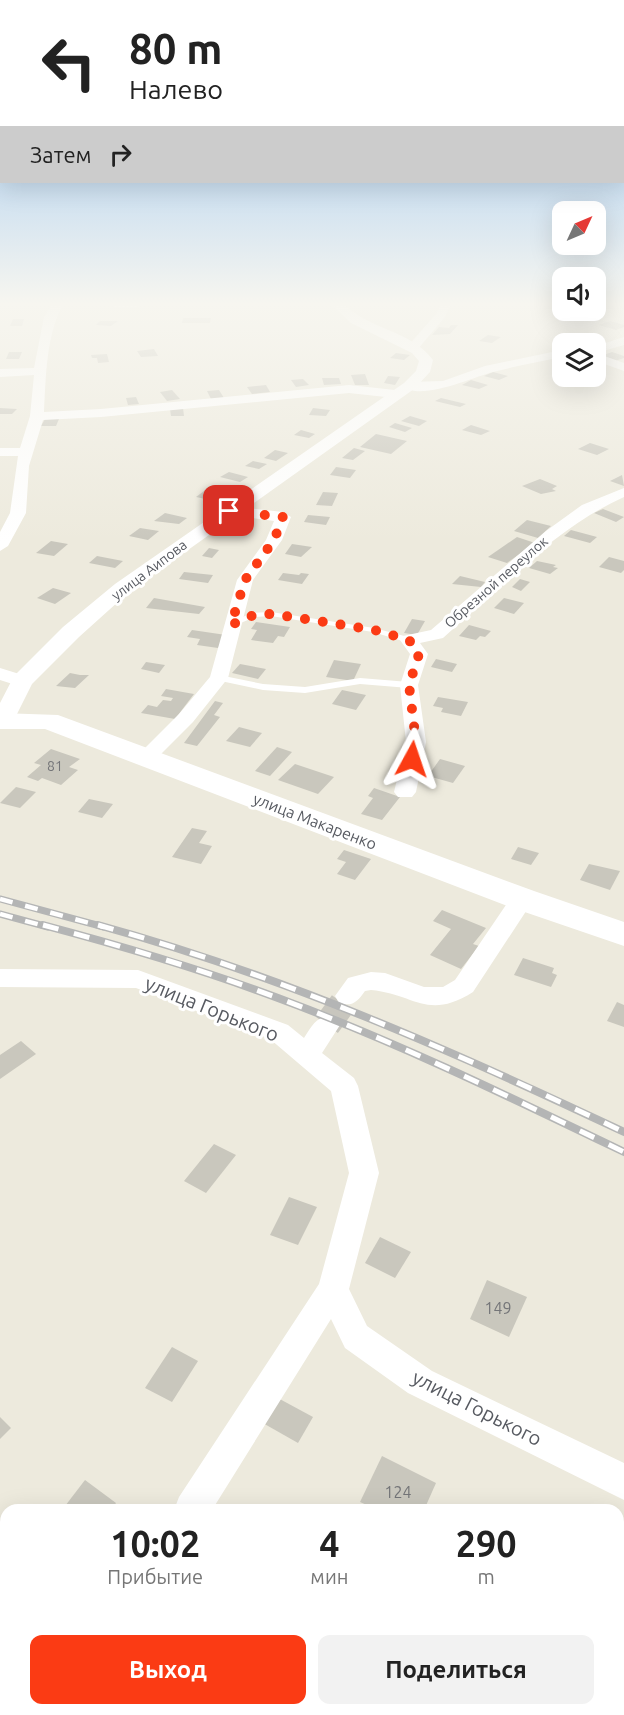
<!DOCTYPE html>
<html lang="ru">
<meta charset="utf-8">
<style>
body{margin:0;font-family:Ubuntu,sans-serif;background:#f2f2f2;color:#222;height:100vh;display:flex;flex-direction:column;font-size:22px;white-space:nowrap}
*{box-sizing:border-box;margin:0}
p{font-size:20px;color:#767676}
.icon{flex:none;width:33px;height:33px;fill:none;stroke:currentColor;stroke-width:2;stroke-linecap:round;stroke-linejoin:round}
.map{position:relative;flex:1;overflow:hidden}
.side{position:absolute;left:0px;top:1504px;width:624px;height:212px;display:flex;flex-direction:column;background:#fff;border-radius:18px 18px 0 0;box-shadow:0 6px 24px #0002}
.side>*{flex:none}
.banner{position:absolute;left:0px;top:0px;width:624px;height:183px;box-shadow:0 6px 24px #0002;background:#fff;color:#222;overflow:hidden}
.needle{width:39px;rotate:46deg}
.controls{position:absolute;left:552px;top:201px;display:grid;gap:12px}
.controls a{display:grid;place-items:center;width:54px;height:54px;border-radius:12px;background:#fff;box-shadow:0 6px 24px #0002;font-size:30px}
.pin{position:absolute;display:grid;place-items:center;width:51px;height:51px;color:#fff;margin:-26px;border-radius:12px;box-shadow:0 3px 9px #0006}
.me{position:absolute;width:66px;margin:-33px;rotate:5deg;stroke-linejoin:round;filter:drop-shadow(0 0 4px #0008)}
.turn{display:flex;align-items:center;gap:21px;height:126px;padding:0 30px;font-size:27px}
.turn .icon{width:78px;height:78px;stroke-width:2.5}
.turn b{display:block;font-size:42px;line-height:51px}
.then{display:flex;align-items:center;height:57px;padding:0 30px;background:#0003;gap:12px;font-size:22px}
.eta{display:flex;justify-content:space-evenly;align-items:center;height:102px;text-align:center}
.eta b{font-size:36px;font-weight:700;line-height:42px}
.button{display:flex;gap:12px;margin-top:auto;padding:12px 30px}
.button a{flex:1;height:69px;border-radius:12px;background:#fb3b14;color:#fff;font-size:24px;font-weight:700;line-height:69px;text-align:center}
.button a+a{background:#f2f2f2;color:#222}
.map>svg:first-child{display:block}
</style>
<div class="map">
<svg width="624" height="1715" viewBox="0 0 624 1715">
<rect width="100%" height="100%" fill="#edeadd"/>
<!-- building -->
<g fill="#c9c7bd">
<path d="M183 318H211L210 323H182Z"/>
<path d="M13 319H24L22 326H10Z"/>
<path d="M100 321H118L111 326 96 325Z"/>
<path d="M610 321 624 325V327L616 330 599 325Z"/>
<path d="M451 325H458L450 334 432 335 439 327 449 328Z"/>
<path d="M488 335 501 337 492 343 479 341Z"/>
<path d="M154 349 158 356 141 357 137 351Z"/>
<path d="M9 352H22L19 359H6Z"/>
<path d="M612 352 624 356V358L615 361 601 356Z"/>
<path d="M396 353 410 355 404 360 390 358Z"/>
<path d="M107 354 109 362 98 363 97 358H92L91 355Z"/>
<path d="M493 372 508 376 499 380 484 376Z"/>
<path d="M365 374 369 385H355L351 375Z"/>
<path d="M388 376 400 377 395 385 384 383Z"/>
<path d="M322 378H339L341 384 324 385Z"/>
<path d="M303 379 309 385 296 387 291 380Z"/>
<path d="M471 380 488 385 479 389 462 385Z"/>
<path d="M266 385 270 392 252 394 247 387Z"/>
<path d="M172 390 180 399 167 401 160 392Z"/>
<path d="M219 390 224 398 211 399 207 391Z"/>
<path d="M136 397 139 404 128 405 126 398Z"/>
<path d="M441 398 466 404 460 407 435 401Z"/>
<path d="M0 408 17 409 12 414H0Z"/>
<path d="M183 408 184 416H171L170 409Z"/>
<path d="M313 408 330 410 326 416 309 415Z"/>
<path d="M410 416 427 421 419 426 401 421Z"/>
<path d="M45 419H59L56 426H41Z"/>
<path d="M395 423 412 428 405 432 389 427Z"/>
<path d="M471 425 490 431 481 435 462 430Z"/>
<path d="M301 430 315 434 309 438 294 435Z"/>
<path d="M376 434 407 441 391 454 360 447Z"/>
<path d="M590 443 609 449 597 455 578 449Z"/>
<path d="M354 448 365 451 353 460 342 458Z"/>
<path d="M275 450 288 453 276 461 264 458Z"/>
<path d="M253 461 267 464 259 469 245 466Z"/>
<path d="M336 467 356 470 350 478 330 475Z"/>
<path d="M229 472 248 477 240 482 220 477Z"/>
<path d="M622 475 624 486 610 481Z"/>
<path d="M540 479 557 486 552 489 556 491 541 494 522 486Z"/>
<path d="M204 491 222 495 215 501 196 497Z"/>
<path d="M323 492 338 493 332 506 316 505Z"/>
<path d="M603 509 624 517 616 522 594 513Z"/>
<path d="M165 513 187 518 179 524 154 521Z"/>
<path d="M308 515 330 517 326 525 304 522Z"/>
<path d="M527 520 551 526 538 538 514 531Z"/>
<path d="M140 528 159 531 148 540 129 536Z"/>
<path d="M571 530 597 537 590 543 564 536Z"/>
<path d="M517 537 535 543 507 563 488 557Z"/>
<path d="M51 541 68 544 54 556 36 553Z"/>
<path d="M292 544 312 547 301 557 285 554Z"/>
<path d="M209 548 219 550 212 558 202 556Z"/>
<path d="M97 556 123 561 115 568 89 563Z"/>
<path d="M609 557 624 561V570L621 573 599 567Z"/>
<path d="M537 561 556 565 553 567 558 568 550 574 529 568Z"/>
<path d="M184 572 213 575 208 583 179 579Z"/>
<path d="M283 573 299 575 301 573 309 574 302 584 278 580Z"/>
<path d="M460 576 485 582 481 587 452 584Z"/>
<path d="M520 579 530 582 521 591 512 587Z"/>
<path d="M53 588 71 593 55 604 37 598Z"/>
<path d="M154 598 205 607 199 614 146 608Z"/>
<path d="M504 598 524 603 514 614 494 608Z"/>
<path d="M412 619 425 621 417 635 404 633Z"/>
<path d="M256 622 290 627 284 637 278 636 273 643 251 640 257 630 251 629Z"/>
<path d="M469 625 491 631 485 637 480 636 476 640 459 636Z"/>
<path d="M192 630 226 635 218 648 197 645 200 639 187 637Z"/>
<path d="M436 659 457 664 452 672 431 667Z"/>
<path d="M334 660 361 664 353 681 326 677Z"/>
<path d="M146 662 165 665 159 673 141 669Z"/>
<path d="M240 664 266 669 258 679 232 673Z"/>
<path d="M70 673 80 675H89L75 688 56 686Z"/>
<path d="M166 689 194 694 175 719 141 713 148 705 157 707 163 700 171 701 173 698 161 696Z"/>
<path d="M342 690 366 695 356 710 332 704Z"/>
<path d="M438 697 468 702 461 716 441 712 443 708 433 706Z"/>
<path d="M215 701 223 703 214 715 220 717 197 746 184 743Z"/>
<path d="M239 727 262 733 250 747 226 741Z"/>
<path d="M277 747 292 752 270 776 255 771Z"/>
<path d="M51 749 80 759 69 767 78 770 61 785 42 778 38 781 27 777 41 765 34 763Z"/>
<path d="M440 759 465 766 453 783 428 776Z"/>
<path d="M295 764 334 777 318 794 278 780Z"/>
<path d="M16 787 36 792 20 808 0 803Z"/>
<path d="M374 788 400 797 382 820 361 814 373 798 368 796Z"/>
<path d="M89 799 113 804 102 818 78 812Z"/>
<path d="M192 828 207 831 199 843 212 846 201 864 172 857Z"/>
<path d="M518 847 539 853 531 865 511 859Z"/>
<path d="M344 850 371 859 355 880 337 874 346 862 337 859Z"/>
<path d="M589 864 620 871 610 890 580 880Z"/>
<path d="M442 910 486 928 473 944 479 946 461 969 430 955 451 929 433 921Z"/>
<path d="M523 958 554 968 552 973 557 975 551 987 514 975Z"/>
<path d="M617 1002 624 1005V1027L607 1021Z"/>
<path d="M21 1041 36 1054 0 1079V1055Z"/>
<path d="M214 1144 236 1155 206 1193 184 1181Z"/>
<path d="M289 1197 317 1207 298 1245 270 1235Z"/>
<path d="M380 1237 411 1252 395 1278 365 1263Z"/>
<path d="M487 1280 527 1297 509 1337 470 1319Z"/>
<path d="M172 1347 198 1361 172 1402 145 1388Z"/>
<path d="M276 1397 313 1417 298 1443 261 1422Z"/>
<path d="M0 1417 11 1428 0 1439Z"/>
<path d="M382 1456 436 1483 424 1510H378L360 1502Z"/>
<path d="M85 1480 116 1503 111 1510H62Z"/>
<path d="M290 1710H330L327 1715H288Z"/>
</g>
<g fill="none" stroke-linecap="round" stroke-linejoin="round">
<!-- minor-tunnel -->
<path stroke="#c8c6be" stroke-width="27" stroke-dasharray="27 14" stroke-linecap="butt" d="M327 1025 348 996"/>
<!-- service -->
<g fill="#fff" fill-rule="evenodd">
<path d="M102 302 126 304 151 302C138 309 115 310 102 302Z"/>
<path d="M271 612 374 628 412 638 413 640 409 643 373 632 271 616 255 617 231 627 227 625 251 613Z"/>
<path d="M219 675 263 684 305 687 360 678 409 682 413 685 409 688 360 684 305 693 263 690 216 680 215 678Z"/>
</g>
<!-- minor -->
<g fill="#fff" fill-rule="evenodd">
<path d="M54 302H64C46 334 46 376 44 412L101 409 349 385 395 390 401 394 395 398 349 393 101 417 43 420 29 466 26 513 8 546 0 551V532L10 513 18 456H0V448H20L30 416 34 375 0 377V369L34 368 44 317Z"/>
<path d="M442 302H452L445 317 417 350H409L407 347 436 314Z"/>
<path d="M624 337V345L596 353 624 363V371L596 361V346Z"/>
<path d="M562 350V357C539 362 516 366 493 372 473 377 420 402 403 386L409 382 443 381 485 366Z"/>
<path d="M624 488V497C555 528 500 588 443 638L420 643 428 654 418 685 426 742 416 792 412 797H398L394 792 406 742 400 685 410 654 400 640 403 636 431 630 546 531 582 505Z"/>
<path d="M229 506 283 512 291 517 282 540 253 580 228 678 193 722 153 762H139L136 758 139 754 179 714 210 677 237 580 266 540 274 521 224 514 221 511Z"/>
<path d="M0 668 29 677 31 681 22 687 0 680Z"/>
<path d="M522 891 530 893 534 899 473 992C427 1021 415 994 371 990L365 991C357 1002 353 1007 339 1003L335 996 348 978 371 972 385 973 424 987H443L455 980 514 893Z"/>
<path d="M0 969 138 970 288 1025 304 1038C313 1024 318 1013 336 1018L340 1025 322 1053 354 1078 358 1086 379 1173 349 1289 367 1326 432 1371 624 1463V1500L408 1393 345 1348 331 1319 212 1510H174L179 1497 319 1284 349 1173 331 1091 270 1039 136 988 0 987Z"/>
<path d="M0 1536 6 1539V1578L0 1575Z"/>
<path d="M43 1710H84L82 1715H41Z"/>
<path d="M235 1710H281L283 1715H237Z"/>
</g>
<!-- tertiary -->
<path fill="#fff" fill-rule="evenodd" d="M329 302H342C367 330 410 329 433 360L430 372 414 389 129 592 79 637 32 684 12 724 0 725V703L14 676 63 627 115 584 404 383 416 371 419 361 412 353 351 323Z"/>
<!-- secondary -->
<path fill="#fff" fill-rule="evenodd" d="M0 713 58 715 534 891 624 922V946L510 907 45 729H0Z"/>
<!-- rail-far1 casing -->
<g stroke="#b4b5b5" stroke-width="7">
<g id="rail-far1">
<path d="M0 899 104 927"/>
<path d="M0 914 48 927"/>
</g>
</g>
<!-- rail casing -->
<g stroke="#b4b5b5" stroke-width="8">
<g id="rail">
<path d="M43 925C122 946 201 969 278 998 397 1042 510 1097 624 1152"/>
<path d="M98 925C281 975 453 1051 624 1132"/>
</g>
</g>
<!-- rail-far1 -->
<use href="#rail-far1" stroke="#fff" stroke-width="4.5" stroke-dasharray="13" stroke-linecap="butt"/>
<!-- rail -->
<use href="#rail" stroke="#fff" stroke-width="5" stroke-dasharray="16" stroke-linecap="butt"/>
</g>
<!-- sky -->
<linearGradient id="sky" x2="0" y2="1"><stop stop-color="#89bdf1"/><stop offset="0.56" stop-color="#f7f6f0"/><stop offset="1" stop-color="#f7f6f0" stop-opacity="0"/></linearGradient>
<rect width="624" height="542" fill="url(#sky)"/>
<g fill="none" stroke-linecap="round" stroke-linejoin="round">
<!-- route -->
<path stroke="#fb3b14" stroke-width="10" stroke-dasharray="0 18" d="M229 511 283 517 274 540 245 580 231 625 254 615 271 614 312 620 374 630 409 640 419 654 409 685 416 742 412 759"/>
</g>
<g text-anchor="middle" stroke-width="6" stroke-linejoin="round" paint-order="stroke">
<!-- far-street labels -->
<g font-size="14" fill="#575a61" stroke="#fff">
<text transform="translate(149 570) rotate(-37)" y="5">улица Аипова</text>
<text transform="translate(496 582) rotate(-41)" y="5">Обрезной переулок</text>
</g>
<!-- number labels -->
<g font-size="14" fill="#747578">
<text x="55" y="771">81</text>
</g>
<!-- street labels -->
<g font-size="16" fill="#575a61" stroke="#fff">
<text transform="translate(315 821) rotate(21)" y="6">улица Макаренко</text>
</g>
<!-- near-number labels -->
<g font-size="16" fill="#747578">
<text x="498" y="1314">149</text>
<text x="398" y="1498">124</text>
</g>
<!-- near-street labels -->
<g font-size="20" fill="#575a61" stroke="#fff">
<text transform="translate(212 1009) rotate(22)" y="7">улица Горького</text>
<text transform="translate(477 1408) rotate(27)" y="7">улица Горького</text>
</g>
</g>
</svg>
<div class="controls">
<a><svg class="needle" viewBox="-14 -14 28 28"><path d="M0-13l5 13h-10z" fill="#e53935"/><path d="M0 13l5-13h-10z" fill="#767676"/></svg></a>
<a><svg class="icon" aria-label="sound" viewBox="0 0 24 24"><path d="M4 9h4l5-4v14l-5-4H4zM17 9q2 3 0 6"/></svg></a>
<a><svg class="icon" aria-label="layers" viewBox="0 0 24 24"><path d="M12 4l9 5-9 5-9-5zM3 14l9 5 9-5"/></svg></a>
</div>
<div class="pin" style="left:229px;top:511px;background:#d93025"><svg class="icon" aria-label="arrive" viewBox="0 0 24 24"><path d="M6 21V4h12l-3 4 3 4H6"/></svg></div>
<svg class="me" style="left:412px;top:759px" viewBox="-20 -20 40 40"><path d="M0-17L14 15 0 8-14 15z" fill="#fb3b14" stroke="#fff" stroke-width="4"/></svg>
<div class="banner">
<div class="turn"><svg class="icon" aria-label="left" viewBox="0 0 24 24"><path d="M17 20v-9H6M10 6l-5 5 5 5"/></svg><div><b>80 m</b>Налево</div></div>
<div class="then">Затем<svg class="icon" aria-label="right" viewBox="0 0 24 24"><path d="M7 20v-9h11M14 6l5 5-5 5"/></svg></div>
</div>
<section class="side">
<div class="eta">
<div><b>10:02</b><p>Прибытие</p></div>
<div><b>4</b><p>мин</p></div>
<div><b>290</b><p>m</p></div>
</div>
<div class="button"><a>Выход</a><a>Поделиться</a></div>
</section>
</div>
